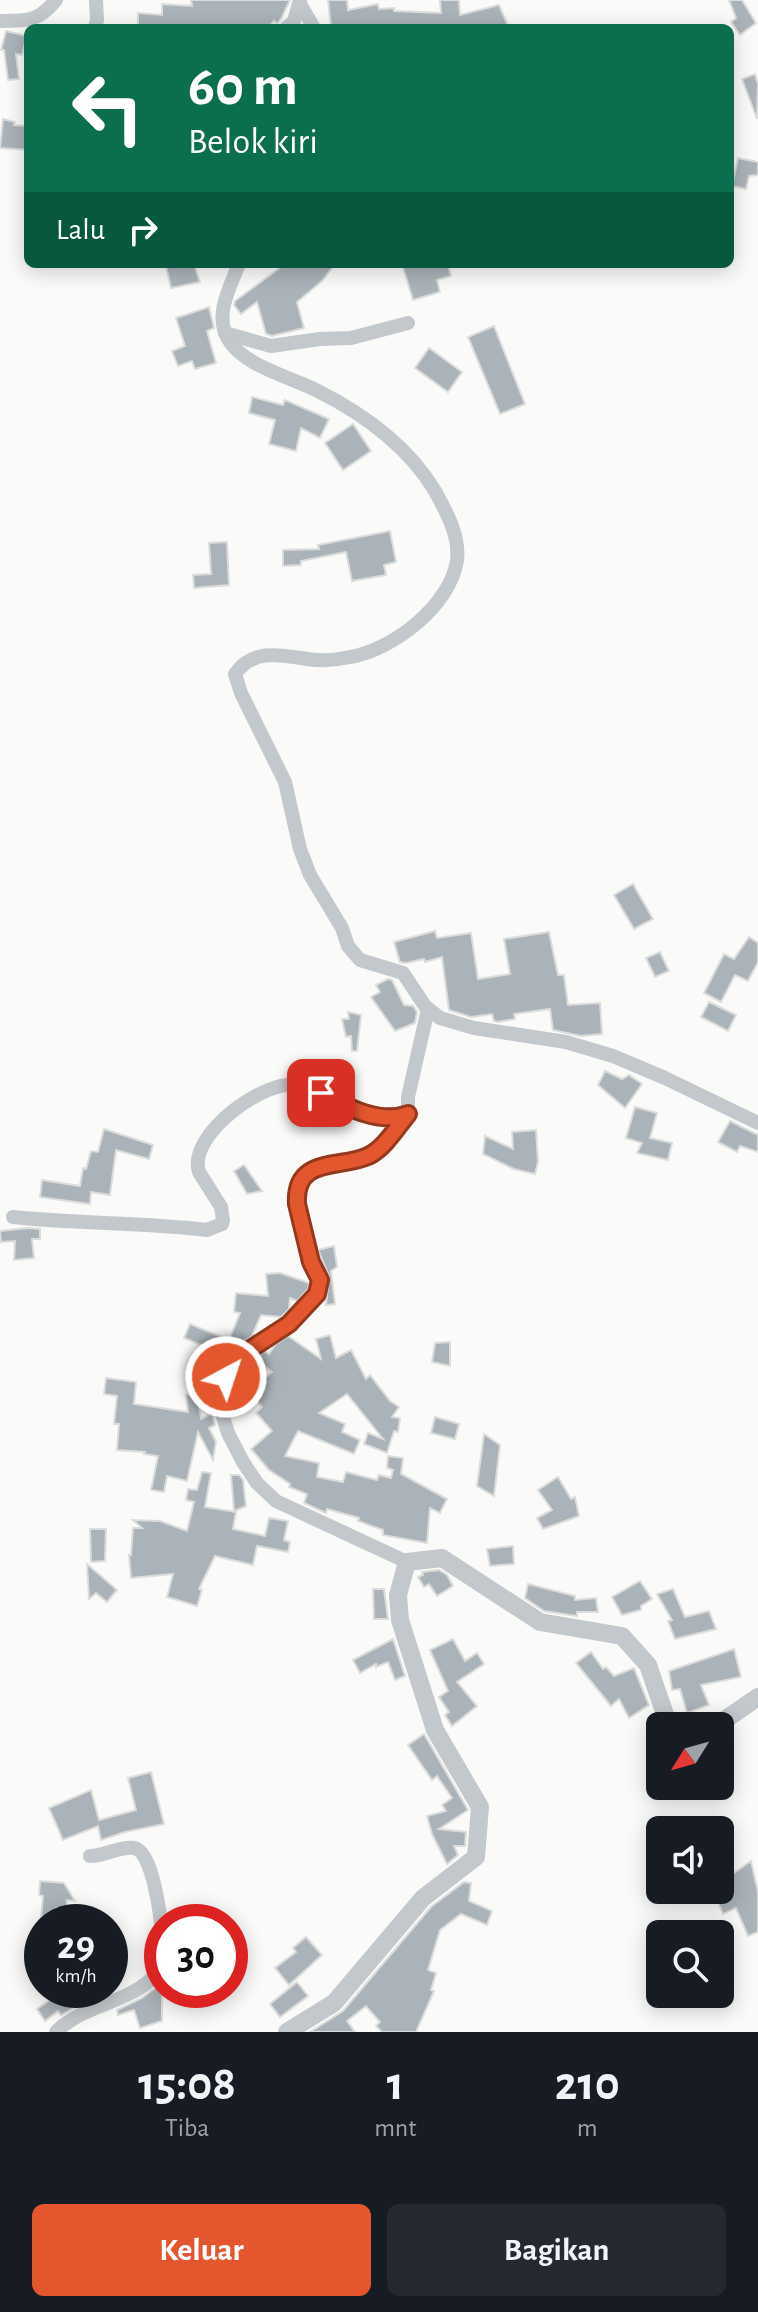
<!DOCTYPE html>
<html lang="id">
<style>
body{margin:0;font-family:"Alegreya Sans",sans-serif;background:#242831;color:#f1f3f6;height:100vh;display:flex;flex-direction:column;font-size:30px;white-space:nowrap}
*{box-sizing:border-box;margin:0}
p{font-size:26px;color:#9ea1a6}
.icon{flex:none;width:44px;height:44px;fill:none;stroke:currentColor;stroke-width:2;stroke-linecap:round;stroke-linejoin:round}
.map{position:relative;height:2032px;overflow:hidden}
.sheet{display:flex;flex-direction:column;background:#171b24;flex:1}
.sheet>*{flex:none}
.banner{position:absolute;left:24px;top:24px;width:710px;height:244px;border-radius:12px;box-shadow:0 4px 20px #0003;background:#0b6e4f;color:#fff;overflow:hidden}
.needle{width:52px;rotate:233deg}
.buttons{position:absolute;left:646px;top:1712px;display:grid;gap:16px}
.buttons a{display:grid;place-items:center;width:88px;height:88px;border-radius:12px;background:#171b24;box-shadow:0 4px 20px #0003;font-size:40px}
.speed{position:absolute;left:24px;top:1904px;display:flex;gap:16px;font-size:40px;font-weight:700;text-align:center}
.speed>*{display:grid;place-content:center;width:104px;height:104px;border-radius:50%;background:#171b24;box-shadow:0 4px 20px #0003;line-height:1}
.speed small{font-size:20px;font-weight:400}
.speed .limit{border:12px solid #d22;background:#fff;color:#111}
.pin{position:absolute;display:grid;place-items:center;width:68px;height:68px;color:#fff;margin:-34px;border-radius:16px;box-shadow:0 4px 12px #0006}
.me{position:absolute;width:88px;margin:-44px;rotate:40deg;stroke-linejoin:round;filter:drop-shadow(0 0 6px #0008)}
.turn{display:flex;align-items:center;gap:28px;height:168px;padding:0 32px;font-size:36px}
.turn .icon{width:104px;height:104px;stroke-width:2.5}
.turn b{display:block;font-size:56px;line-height:68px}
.then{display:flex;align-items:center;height:76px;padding:0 32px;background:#0003;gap:16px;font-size:30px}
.eta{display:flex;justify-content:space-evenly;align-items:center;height:136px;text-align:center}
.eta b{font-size:48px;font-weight:700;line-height:56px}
.button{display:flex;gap:16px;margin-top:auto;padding:16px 32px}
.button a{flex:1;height:92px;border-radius:12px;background:#e4572e;color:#fff;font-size:32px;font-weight:700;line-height:92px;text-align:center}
.button a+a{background:#242831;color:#f1f3f6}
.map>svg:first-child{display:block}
</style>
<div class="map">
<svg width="758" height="2032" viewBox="0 0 758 2032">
<rect width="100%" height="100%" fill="#fafaf8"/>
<!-- building -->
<g fill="#aab3b9" stroke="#dcdcda" stroke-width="2">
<path d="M191 0H290L281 19 277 24 274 21 268 28H138V13L162 15V4L192 6Z"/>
<path d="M328 0H347L348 10 378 4 379 9 394 8V11L441 13 440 0H459L460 15 499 5 509 28H331Z"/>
<path d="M729 0H742L756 23 740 35 731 22 736 18Z"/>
<path d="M6 31 27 36 22 55 16 54 19 79 8 80 4 50H1Z"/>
<path d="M755 74 758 84 757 119 742 79Z"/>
<path d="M3 119 15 122 14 125 28 126V150L0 148Z"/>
<path d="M738 158 758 162V175L749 176 746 189 732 186Z"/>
<path d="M175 264H194L200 282 171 288 166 266Z"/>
<path d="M285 264H335L322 281 297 302 304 328 272 336 266 334 257 302 241 314 234 305 235 301Z"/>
<path d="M402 264H448L451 276 437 280 440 292 413 300Z"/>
<path d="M209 307 214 328 207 331 216 363 195 369 192 361 178 366 172 351 185 346 176 318Z"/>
<path d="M494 326 525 404 500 414 468 337Z"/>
<path d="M429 348 462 372 448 392 415 368Z"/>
<path d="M252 397 283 405 285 400 329 419 320 438 301 428 296 451 269 444 275 420 249 413Z"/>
<path d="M353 424 371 451 343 470 325 443Z"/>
<path d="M390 531 396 562 384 565 386 575 352 581 346 552 301 561V565L283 566V550L319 549 318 545Z"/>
<path d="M227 542 229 585 194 588 193 575 211 574 209 543Z"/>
<path d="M633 884 653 919 634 929 614 895Z"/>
<path d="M435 931 437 938 471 933 478 979 510 974 504 939 549 932 558 975H564L568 1005 600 1003 602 1034 581 1036 553 1030 550 1009 514 1014 515 1019 498 1022 494 1021 492 1014 471 1017 449 1010 442 957 425 962 424 959 406 963 400 962 394 942Z"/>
<path d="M749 937 758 943V962L748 981 735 975 721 1002 704 993 724 954 734 959Z"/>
<path d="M660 952 669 971 655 977 646 958Z"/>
<path d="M388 979 392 980 404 1005 413 1006 417 1012 415 1023 395 1031 371 997 380 992 376 985Z"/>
<path d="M709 1002 736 1015 728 1031 701 1017Z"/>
<path d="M348 1012 361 1015 357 1051H352L351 1036 346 1037 342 1019H349Z"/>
<path d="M605 1071 622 1079 629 1075 642 1084 625 1108 598 1085Z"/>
<path d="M635 1107 657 1113 650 1138 672 1143 668 1160 637 1153 642 1143 626 1138Z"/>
<path d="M730 1121 758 1135V1152L740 1146 737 1152 718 1142Z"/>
<path d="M104 1129 153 1145 149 1159 116 1150 110 1195 91 1192 90 1204 40 1197 42 1180 80 1186 83 1168 86 1169 91 1151 98 1152Z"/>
<path d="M536 1130 538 1162 535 1174 514 1169 483 1154 485 1136 513 1149 512 1132Z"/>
<path d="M244 1165 262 1191 247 1194 234 1171Z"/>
<path d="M28 1228 40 1229V1239H32L34 1258 14 1260 15 1241 1 1242 0 1231Z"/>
<path d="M334 1246 337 1267 331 1271 335 1304 326 1305 329 1276 318 1250Z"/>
<path d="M280 1273 309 1283 308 1289 297 1301 290 1298 289 1309 281 1317 261 1315 252 1336 234 1348 223 1364 208 1354 211 1349 184 1338 190 1324 229 1340 240 1313 234 1312 236 1293 268 1296 266 1274Z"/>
<path d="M330 1335 336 1358 351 1350 366 1379 370 1375 390 1401 399 1407 392 1417 400 1418 398 1432 394 1431 387 1453 364 1444 368 1433 383 1439 347 1394 319 1413 345 1424 342 1432 360 1440 354 1454 298 1431 285 1456 319 1463 317 1477 343 1482 346 1472 377 1480 379 1475 391 1478 393 1470 387 1468 388 1456 403 1458 401 1474 447 1499 440 1513 430 1508 427 1543 383 1535V1530L358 1521 359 1518 327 1509 326 1513 304 1503 307 1494 289 1487 290 1484 269 1470 251 1449 272 1431 256 1413 262 1407 249 1392 272 1372 255 1358 265 1351 269 1354 275 1345 288 1336 321 1359 316 1339Z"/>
<path d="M450 1342V1366L432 1362 435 1343Z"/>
<path d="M106 1378 136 1382 134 1404 188 1412 186 1395 197 1393 201 1419 212 1414 215 1425 209 1428 216 1442 213 1460 198 1432 187 1481 167 1476 164 1492 151 1490 158 1456 144 1454 145 1452 117 1450 119 1424H114L117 1396 104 1394Z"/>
<path d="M435 1417 459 1424 455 1439 431 1433Z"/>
<path d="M484 1434 500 1445 494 1496 477 1486Z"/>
<path d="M202 1472 211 1473 205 1507 236 1512 233 1529 265 1536 269 1518 288 1521 284 1540 290 1542 288 1552 257 1546 253 1565 215 1556 199 1589 202 1590 197 1606 167 1597 173 1574 131 1578 129 1555H131L133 1528H142L133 1520 160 1521 187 1531 194 1502 186 1500 188 1489 197 1490Z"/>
<path d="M231 1475H239L243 1480 246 1506 234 1511Z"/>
<path d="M558 1477 571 1499 575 1497 579 1516 543 1529 537 1518 552 1510 538 1490Z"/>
<path d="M90 1529H106L105 1561 91 1562Z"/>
<path d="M513 1546 514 1564 490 1566 487 1549Z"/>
<path d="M87 1564 117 1590 107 1602 96 1593 89 1599Z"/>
<path d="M439 1570 447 1575 453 1586 437 1596 429 1584 424 1587 418 1577 423 1575 422 1572Z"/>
<path d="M640 1581 652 1599 641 1606V1610L622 1615 612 1597Z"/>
<path d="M528 1584 575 1596V1600L596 1598 598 1612H577V1616L544 1611 525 1598Z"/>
<path d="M373 1589H384L388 1619H374Z"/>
<path d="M673 1589 685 1617 709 1611 716 1629 675 1639 668 1621 672 1620 657 1594Z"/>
<path d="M393 1639 405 1676 395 1680 388 1662 376 1667V1664L360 1673 353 1660Z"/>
<path d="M453 1639 465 1661 477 1653 484 1664 457 1682 477 1706 452 1726 445 1715 449 1712 439 1697 448 1691 430 1650Z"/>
<path d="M734 1649 741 1677 701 1685 709 1705 687 1713 680 1689 672 1690 669 1671Z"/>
<path d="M591 1652 603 1669 606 1667 614 1676 634 1668 649 1705 629 1718 619 1699 611 1706 576 1663Z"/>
<path d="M424 1734 468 1810 439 1829 466 1832 465 1846H454L458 1855 447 1864 432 1834 427 1816 446 1811 442 1805 452 1798 437 1776 432 1780 408 1745Z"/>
<path d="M151 1772 164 1824 125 1832 101 1840 98 1826 63 1840 49 1808 91 1790 99 1820 136 1810 128 1778Z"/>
<path d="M751 1861 758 1892V1932L748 1936 736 1908 723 1914 716 1898 730 1891 723 1881Z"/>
<path d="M40 1881 64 1883 75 1901 67 1900 66 1909 56 1908 55 1920 41 1919 43 1896 39 1895Z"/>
<path d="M464 1882 471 1883 469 1901 492 1911 487 1925 461 1914 440 1930 428 1970 436 1973 431 1990 434 1991 416 2032H382L376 2026 380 2022 366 2006 347 2021 355 2032H310L343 2011 431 1907Z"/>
<path d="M306 1937 322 1955 289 1985 275 1968 296 1952 293 1948Z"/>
<path d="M297 1982 308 1996 280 2017 270 2004Z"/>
<path d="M162 1983V2021L140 2028 134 2010 118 2015 117 2010 142 1998Z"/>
<path d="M64 1990H106L61 2015 58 2011 45 2021 37 2009Z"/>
</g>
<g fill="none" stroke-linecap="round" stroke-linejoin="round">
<!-- minor -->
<g stroke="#c3c8cc" stroke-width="14">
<path d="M300 4 314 28"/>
<path d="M0 21C27 21 38 22 56 0"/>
<path d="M95 28 97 20 96 0"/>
<path d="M286 28 294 21 300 0"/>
<path d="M239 264C230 287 214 315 228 339 242 365 290 377 316 390 362 413 408 446 435 491 446 511 460 536 457 560 451 605 393 650 350 657 337 660 320 661 307 659 281 655 253 648 235 674L241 693 285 782 300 849 310 875 342 928 348 946 360 960 403 973 425 1006 440 1018 474 1028 566 1042 613 1056 665 1078 758 1123"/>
<path d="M225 333 271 346 320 339 351 338 408 323"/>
<path d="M13 1217C77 1224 143 1222 207 1230L222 1224 223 1220 221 1207 199 1172C187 1134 267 1077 300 1085 332 1098 373 1127 408 1114"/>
<path d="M407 1562 276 1501 257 1483 243 1462 228 1433 221 1410 226 1377 240 1356 289 1324 317 1294 320 1280 311 1262 297 1204V1195L304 1178 318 1167 328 1163 371 1156 408 1114V1097L428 1009"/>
<path d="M90 1856C105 1856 120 1846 134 1848 153 1850 161 1920 162 1936"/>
<path d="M56 2032C82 2006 120 2004 147 1983 156 1976 160 1965 162 1954"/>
</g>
<!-- tertiary -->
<g stroke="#c3c8cc" stroke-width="18">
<path d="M716 1726 758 1697"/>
<path d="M287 2032 334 2003 423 1898 476 1857 480 1807 435 1730 400 1620 398 1595 407 1562 442 1558 540 1622 622 1636 648 1665 669 1726"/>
</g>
</g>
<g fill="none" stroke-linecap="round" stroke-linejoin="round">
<!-- route casing -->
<g stroke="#94391e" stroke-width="20">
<path id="route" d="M226 1377 240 1356 289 1324 317 1294 320 1280 311 1262 297 1204C294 1156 340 1169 368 1156 384 1149 397 1127 408 1114 379 1125 347 1107 321 1093"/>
</g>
<!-- route -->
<use href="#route" stroke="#e4572e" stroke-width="14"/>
</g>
</svg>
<div class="buttons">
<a><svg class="needle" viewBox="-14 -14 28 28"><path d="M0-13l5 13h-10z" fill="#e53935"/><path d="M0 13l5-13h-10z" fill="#9ea1a6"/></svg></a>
<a><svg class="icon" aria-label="sound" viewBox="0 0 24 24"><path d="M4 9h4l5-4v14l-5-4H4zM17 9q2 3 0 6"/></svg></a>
<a><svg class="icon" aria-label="search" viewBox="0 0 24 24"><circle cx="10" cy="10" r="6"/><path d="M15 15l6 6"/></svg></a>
</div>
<div class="speed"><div>29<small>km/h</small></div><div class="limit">30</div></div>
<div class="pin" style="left:321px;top:1093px;background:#d93025"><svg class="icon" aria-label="arrive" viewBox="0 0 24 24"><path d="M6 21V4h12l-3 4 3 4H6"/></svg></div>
<svg class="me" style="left:226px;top:1377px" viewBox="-20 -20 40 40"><circle r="17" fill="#e4572e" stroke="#fff" stroke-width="3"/><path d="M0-11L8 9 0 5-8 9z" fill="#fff"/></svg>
<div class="banner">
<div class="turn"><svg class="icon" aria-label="left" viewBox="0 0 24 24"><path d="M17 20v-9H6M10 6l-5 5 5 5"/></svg><div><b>60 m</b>Belok kiri</div></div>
<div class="then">Lalu<svg class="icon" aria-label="right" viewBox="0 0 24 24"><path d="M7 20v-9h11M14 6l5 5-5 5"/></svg></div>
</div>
</div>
<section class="sheet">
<div class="eta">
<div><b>15:08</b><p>Tiba</p></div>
<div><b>1</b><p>mnt</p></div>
<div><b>210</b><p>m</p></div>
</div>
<div class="button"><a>Keluar</a><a>Bagikan</a></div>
</section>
